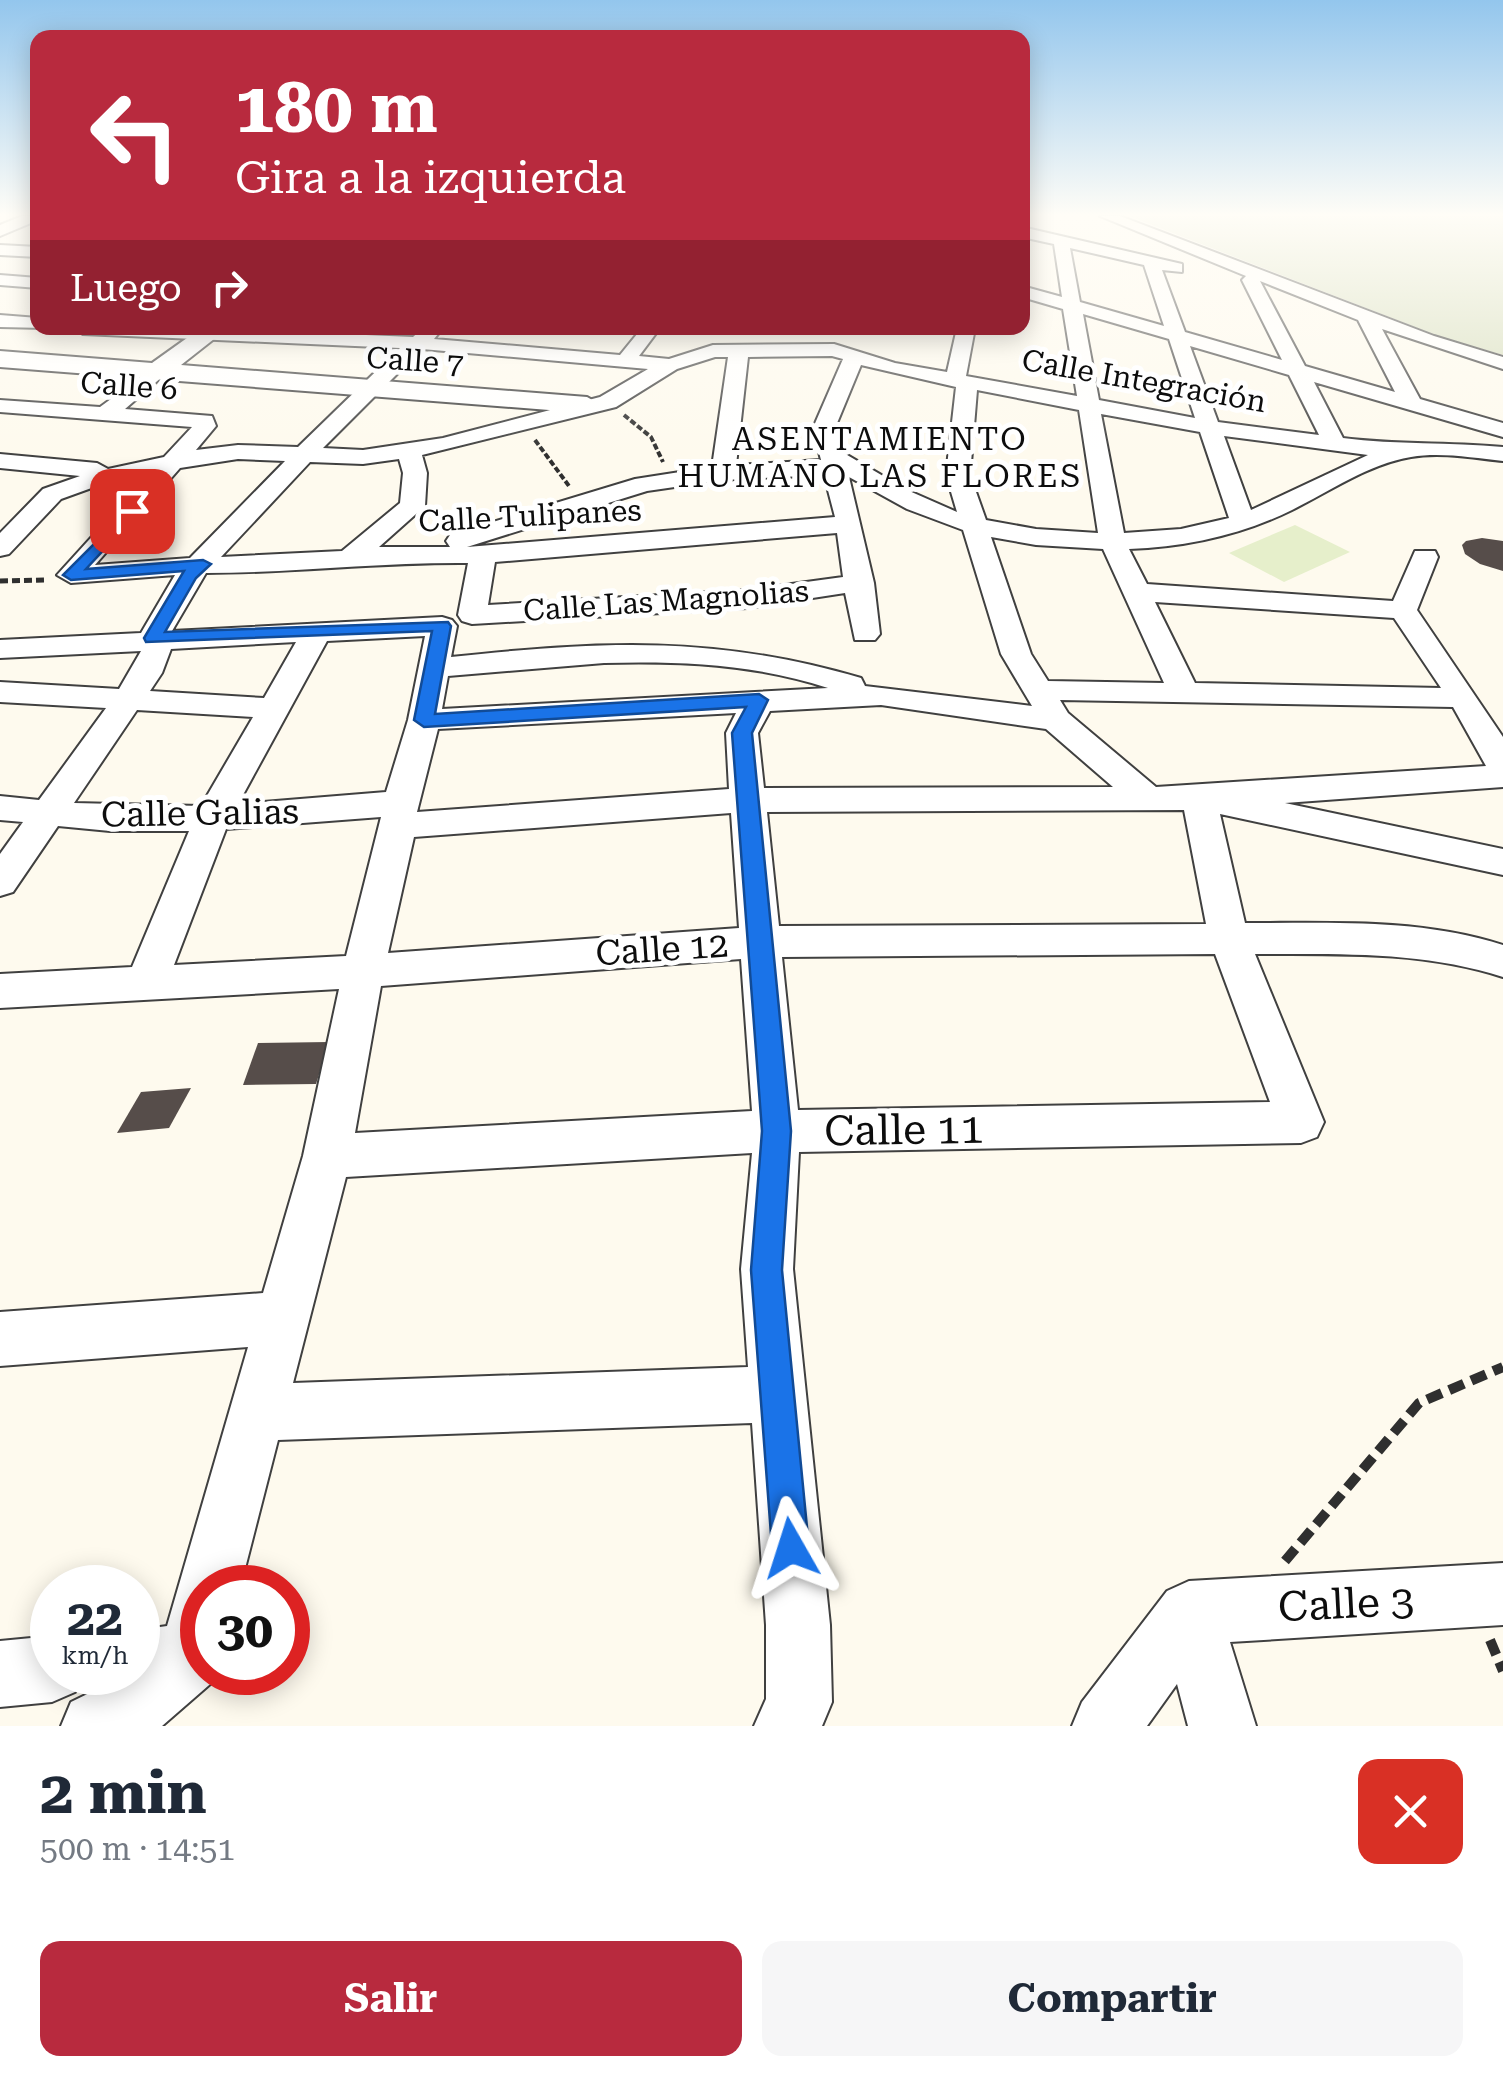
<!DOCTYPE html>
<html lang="es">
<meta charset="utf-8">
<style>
body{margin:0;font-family:"Roboto Serif",serif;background:#f6f6f7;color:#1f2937;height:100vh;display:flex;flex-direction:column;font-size:38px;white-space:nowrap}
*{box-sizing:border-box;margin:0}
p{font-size:32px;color:#747a83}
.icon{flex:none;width:55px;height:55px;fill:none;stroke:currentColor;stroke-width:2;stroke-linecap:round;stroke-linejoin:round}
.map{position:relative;height:1726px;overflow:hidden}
.sheet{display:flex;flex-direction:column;background:#fff;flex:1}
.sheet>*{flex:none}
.banner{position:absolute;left:30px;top:30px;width:1000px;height:305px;border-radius:20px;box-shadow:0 5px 25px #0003;background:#b82a3e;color:#fff;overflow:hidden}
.speed{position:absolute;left:30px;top:1565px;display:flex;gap:20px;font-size:50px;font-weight:700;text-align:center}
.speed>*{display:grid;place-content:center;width:130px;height:130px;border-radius:50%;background:#fff;box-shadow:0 5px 25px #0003;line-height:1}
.speed small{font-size:25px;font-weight:400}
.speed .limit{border:15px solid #d22;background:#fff;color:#111}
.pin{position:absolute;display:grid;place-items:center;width:85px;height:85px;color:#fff;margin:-42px;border-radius:20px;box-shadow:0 5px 15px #0006}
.me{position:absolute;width:110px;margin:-55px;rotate:354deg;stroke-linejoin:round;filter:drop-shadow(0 0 8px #0008)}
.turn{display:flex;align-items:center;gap:35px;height:210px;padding:0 40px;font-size:45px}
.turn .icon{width:130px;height:130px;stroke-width:2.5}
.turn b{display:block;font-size:70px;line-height:85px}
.then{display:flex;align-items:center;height:95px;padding:0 40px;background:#0003;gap:20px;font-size:38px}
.round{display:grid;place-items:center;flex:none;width:105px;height:105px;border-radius:20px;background:#f6f6f7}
.summary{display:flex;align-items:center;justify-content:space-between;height:170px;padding:0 40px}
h1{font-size:60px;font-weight:700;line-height:75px}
.primary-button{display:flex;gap:20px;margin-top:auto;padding:20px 40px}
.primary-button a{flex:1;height:115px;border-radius:20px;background:#b82a3e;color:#fff;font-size:40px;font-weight:700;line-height:115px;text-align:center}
.primary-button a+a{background:#f6f6f7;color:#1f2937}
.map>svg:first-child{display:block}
</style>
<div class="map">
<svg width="1503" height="1726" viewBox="0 0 1503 1726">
<rect width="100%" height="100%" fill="#fefaee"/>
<!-- cemetery -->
<path fill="#d8dfc0" d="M1129 216H1503V355L1438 336Z"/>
<!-- pitch -->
<path fill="#e6efcb" d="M1295 525 1350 552 1284 582 1229 553Z"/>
<!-- building -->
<g fill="#564d4a">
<path d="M1482 538 1503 541V571L1480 564 1465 554 1462 545 1466 541Z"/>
<path d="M329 1042 316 1084 243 1085 258 1043Z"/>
<path d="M191 1088 169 1128 117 1133 141 1092Z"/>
</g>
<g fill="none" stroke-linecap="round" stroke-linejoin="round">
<!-- minor casing -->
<g stroke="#404040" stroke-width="4">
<g id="minor">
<path d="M22 216H38V220L0 236V225Z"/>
<path d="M1100 216H1120L1434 336 1503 357V369L1382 329 1420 399 1503 423V437L1314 382 1343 438C1397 445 1449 442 1503 447V461C1473 458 1441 452 1411 457 1369 464 1330 491 1292 510 1241 535 1186 547 1129 549L1147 584 1393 601 1415 551H1435L1438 557 1417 610 1503 737V787L1285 803 1503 849V875L1220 814 1245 923C1331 923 1420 918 1503 945V977C1423 951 1339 954 1255 954L1324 1122 1317 1137 1301 1143 799 1152 793 1269 830 1625 832 1702 822 1726H754L766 1699V1625L752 1423 278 1440 240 1588H202V1672H219L216 1679 162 1726H61L71 1702 108 1684 113 1680 110 1672H138V1630L167 1626 248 1347 0 1366V1312L263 1293 303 1156 339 989 0 1008V974L132 967 189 831H110L58 826 13 892 0 896V854L23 822 0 820V796L39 800 106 708 0 702V682L119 689 141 651 0 658V640L141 633 175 575 71 583 57 575 148 475 97 486 61 499 9 554 0 556V533L43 489 80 476 0 468V454L97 463 108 469 164 457 192 427 0 412V400L100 407 156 366 166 372 163 376 125 409 212 416 216 426 196 450 238 445 298 447 400 348 83 334 74 328H200L413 337 423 328H443L434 339 620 355 642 328H660L639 356 669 359 713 345 834 344 895 363 947 372 957 328H975L966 376 1077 396 1063 309 1022 297V286L1062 297 1054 244 1022 237V227L1182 264V272L1162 270 1185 332 1282 360 1242 280 1246 276ZM1070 248 1144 265 1164 326 1080 302ZM1260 281 1358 320 1395 392 1305 366ZM1083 314 1169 339 1195 418 1099 400ZM1190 346 1289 375 1319 435 1218 422ZM422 349 648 369 600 397 443 438 363 450 323 448ZM832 356 843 359 813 428 821 460 736 465 748 357ZM715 357H728L712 467 635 479 450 535 446 541 450 547H379L425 506 427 473 422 455 616 407 677 369ZM861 365 956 387 946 475 957 512 907 490 842 452 835 428ZM977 390 1079 410 1098 533 1036 529 986 520 970 475ZM1101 414 1200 432 1229 518 1181 529 1124 533ZM1224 436 1368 455 1251 510ZM238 459 285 461 190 558 95 565 180 468ZM399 459 403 473 400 503 342 551 221 557 310 462 363 464ZM824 475 835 517 467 547 647 491 723 480ZM849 477 907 509 963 530 1001 654 1032 706 865 686 861 678C715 635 601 641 451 657L457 626 452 620 442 617 172 631 206 573C294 573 380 562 468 563L458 615 462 621 472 624 747 608 845 593 855 640H875L880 634 874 583ZM837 533 843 577 747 590 488 605 495 562ZM991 537 1036 545 1103 549 1164 683 1048 681 1031 654ZM1155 602 1394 618 1441 688 1195 683ZM425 636 408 720 386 792 238 804 327 641ZM296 642 264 698 150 691 162 673 171 649ZM604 663C680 661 755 664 828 688L442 709 448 676ZM1060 700 1453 707 1486 766 1156 787 1068 713ZM881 705 1046 729 1113 787 764 788 758 733 770 711ZM137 710 253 717 201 806 74 803ZM736 713 726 733 729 789 417 812 438 729ZM1184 810 1206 924 779 926 767 812ZM731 813 739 928 388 953 414 837ZM381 817 346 956 174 965 226 829ZM1215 954 1270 1102 798 1110 782 957ZM741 959 752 1111 355 1133 381 986ZM752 1153 741 1269 748 1367 293 1383 346 1177Z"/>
<path d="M0 245 38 247V257L0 255Z"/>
<path d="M0 275 38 278V288L0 285Z"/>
<path d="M0 315 38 318V328H45L0 327Z"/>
<path d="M1503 1563V1625L1230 1642 1256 1726H1188L1177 1684 1147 1726H1072L1082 1702 1167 1591 1189 1581Z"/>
<path d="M52 1636V1672H83L75 1692 52 1702 0 1707V1641Z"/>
</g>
</g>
<!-- tertiary casing -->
<g stroke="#404040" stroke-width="4">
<path id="tertiary" d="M201 328H228L181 365 587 397 601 405 587 413 0 367V351L152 363Z"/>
</g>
<!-- path-far2 -->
<g stroke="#2f2f2f" stroke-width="4" stroke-dasharray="6 2.5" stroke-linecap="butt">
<path d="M624 415 651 437 663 462"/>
<path d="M535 440 569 486"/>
</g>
<!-- path-far1 -->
<path stroke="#2f2f2f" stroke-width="5" stroke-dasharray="8 4" stroke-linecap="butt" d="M0 581 44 580"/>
<!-- path -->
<g stroke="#2f2f2f" stroke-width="10" stroke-dasharray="16 8" stroke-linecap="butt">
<path d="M1285 1561 1419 1403 1503 1367"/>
<path d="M1490 1640 1503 1671"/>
</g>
<!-- minor -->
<use href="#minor" fill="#fff" fill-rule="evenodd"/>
<!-- tertiary -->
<use href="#tertiary" fill="#fff" fill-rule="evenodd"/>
</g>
<!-- sky -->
<linearGradient id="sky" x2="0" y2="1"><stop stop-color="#93c6ed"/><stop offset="0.47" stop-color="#fffdf7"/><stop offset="1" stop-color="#fffdf7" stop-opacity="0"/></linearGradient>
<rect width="1503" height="457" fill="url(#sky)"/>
<!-- route -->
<path fill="#1a73e8" stroke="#114b97" stroke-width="2.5" d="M132 506 137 508V514L86 569 203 560 211 564 196 578 165 632 448 622 451 626 435 714 759 694 768 700 752 733 791 1131 782 1270 809 1548 804 1561 791 1567 778 1561 772 1548 751 1270 762 1131 732 733 746 707 424 727 414 720 432 631 146 642 144 638 184 571 71 580 63 575Z"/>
<g text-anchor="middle" stroke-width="10" stroke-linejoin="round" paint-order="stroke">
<!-- far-street labels -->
<g font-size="30" fill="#0d0d0d" stroke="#fff">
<text transform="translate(415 361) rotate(4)" y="10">Calle 7</text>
<text transform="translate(1144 381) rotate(10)" y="10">Calle Integración</text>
<text transform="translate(129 386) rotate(4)" y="10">Calle 6</text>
<text transform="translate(530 516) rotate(-3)" y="10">Calle Tulipanes</text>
<text transform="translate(666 601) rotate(-4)" y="10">Calle Las Magnolias</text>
</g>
<!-- far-neighbourhood labels -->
<g font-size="32" letter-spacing="2.5" fill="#0d0d0d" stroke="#fff">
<text x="880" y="450">ASENTAMIENTO<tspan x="880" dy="37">HUMANO LAS FLORES</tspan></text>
</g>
<!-- street labels -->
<g font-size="35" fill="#0d0d0d" stroke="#fff">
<text transform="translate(200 813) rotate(-1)" y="12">Calle Galias</text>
<text transform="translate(662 949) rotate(-4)" y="12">Calle 12</text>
</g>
<!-- near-street labels -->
<g font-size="42" fill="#0d0d0d" stroke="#fff">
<text transform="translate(904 1129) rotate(-1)" y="15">Calle 11</text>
<text transform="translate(1346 1603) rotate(-3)" y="15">Calle 3</text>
</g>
</g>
</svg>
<div class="speed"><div>22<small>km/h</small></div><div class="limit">30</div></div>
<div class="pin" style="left:132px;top:511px;background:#d93025"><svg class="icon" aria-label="arrive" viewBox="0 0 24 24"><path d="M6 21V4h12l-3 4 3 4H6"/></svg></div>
<svg class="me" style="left:791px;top:1548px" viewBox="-20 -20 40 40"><path d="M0-17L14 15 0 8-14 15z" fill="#1a73e8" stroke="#fff" stroke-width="4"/></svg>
<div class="banner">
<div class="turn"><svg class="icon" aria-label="left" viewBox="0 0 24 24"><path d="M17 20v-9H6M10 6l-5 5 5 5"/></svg><div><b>180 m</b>Gira a la izquierda</div></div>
<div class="then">Luego<svg class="icon" aria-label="right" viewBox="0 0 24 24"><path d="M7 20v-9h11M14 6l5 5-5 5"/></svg></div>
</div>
</div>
<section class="sheet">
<div class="summary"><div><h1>2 min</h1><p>500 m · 14:51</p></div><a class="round" style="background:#d93025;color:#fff"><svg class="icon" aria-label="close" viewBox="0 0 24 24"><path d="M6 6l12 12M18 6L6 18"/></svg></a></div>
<div class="primary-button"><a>Salir</a><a>Compartir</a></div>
</section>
